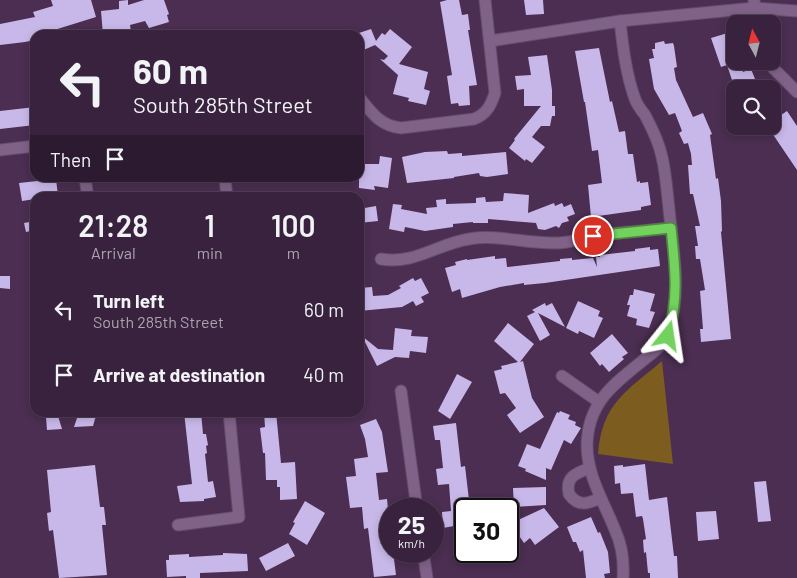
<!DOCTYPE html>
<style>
body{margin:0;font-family:Barlow,sans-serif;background:#432f48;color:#f1f3f6;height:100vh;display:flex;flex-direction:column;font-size:19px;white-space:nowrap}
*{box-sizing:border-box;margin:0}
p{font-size:16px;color:#aba4b0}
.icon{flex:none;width:28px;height:28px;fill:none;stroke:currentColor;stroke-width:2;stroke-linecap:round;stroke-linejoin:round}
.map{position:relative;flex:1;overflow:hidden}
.panel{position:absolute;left:30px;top:192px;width:334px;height:225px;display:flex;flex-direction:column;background:#38223d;border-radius:15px;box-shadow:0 2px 8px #0003,0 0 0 1px #523f57}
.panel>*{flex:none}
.top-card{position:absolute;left:30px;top:30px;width:334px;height:152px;border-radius:15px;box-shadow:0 2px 8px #0003,0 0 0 1px #523f57;background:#38223d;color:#f1f3f6;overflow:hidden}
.needle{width:32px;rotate:353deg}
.buttons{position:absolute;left:726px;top:15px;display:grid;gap:10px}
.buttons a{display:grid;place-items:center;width:55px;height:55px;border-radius:10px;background:#38223d;box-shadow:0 2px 8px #0003,0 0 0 1px #523f57;font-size:25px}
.speed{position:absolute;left:379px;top:498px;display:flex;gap:10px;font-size:25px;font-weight:700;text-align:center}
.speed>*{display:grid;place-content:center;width:65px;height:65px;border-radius:50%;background:#38223d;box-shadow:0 2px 8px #0003,0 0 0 1px #523f57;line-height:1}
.speed small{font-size:12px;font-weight:400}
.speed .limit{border:2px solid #111;border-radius:8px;background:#fff;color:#111}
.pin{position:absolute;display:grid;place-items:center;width:42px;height:42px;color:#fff;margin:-21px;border:2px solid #fff;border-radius:50%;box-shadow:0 1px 5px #0007}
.me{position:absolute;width:55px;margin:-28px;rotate:15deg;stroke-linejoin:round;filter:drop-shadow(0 0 4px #0008)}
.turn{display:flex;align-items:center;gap:18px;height:105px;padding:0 20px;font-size:22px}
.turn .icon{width:65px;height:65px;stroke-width:2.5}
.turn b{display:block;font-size:35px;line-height:42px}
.then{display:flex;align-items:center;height:48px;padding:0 20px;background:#0003;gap:10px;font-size:19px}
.eta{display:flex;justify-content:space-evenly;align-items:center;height:85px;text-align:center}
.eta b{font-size:30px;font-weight:600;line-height:35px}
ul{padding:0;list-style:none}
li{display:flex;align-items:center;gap:15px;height:65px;padding:0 20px}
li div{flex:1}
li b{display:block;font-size:19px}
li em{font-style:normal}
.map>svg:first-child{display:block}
</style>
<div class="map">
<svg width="797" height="578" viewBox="0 0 797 578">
<rect width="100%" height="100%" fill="#4b2e51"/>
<!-- green -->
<path fill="#7c5c1f" d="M662 361 673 464 598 454C602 403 627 391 662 361Z"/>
<!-- building -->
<g fill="#c8b8e9">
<path d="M51 0H91L96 17 51 31 52 35H35V40L25 42 0 45V24L35 17 33 12 53 6Z"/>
<path d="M128 0V5L144 0H164L169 14 167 15 169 22 149 28 145 21 130 25 131 32 103 35 101 11 119 9V1Z"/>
<path d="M447 0H459L462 15 468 14 470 30H468L477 85 469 86 470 105 459 106 458 103 451 104 447 76 452 75 440 2Z"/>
<path d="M524 0H543L544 14 526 15Z"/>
<path d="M371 29 376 41 382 33 385 35 390 29 412 47 399 64 428 72 424 89 430 91 426 105 408 101 409 98 393 94 398 75 380 59 384 60 388 56 375 45 359 52V33Z"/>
<path d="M731 32 735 43V61H739L743 72 751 69 759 89H735L727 65 721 67 711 38Z"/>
<path d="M664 41 665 44 673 43 674 46 677 67 674 68 676 80 693 117 703 113 712 134 710 135 716 179 718 178 721 201 722 231 721 232 731 339 701 342 700 329H703L700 291 705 290 700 259H696L695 246H698L695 226H700L693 194H690L688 165H692L691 154 688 143 684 144 679 133 682 131 675 113 669 115 654 89 649 59 654 58 652 49H655V43Z"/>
<path d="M599 48 610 102 612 101 619 132 625 131 628 154H633L637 182 640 181V183L648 182 651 205 641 207V210L591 217 588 185 602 183 598 150 592 151 585 102H584L575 51Z"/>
<path d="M547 55 552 90V106H555V116H552L550 126H541L532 137 545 147 532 163 526 159 525 161 509 148 515 140 514 139 541 106H524V89L517 90 515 76 531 75 528 57Z"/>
<path d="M772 103 781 115 787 111 797 126V170L772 133Z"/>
<path d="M35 107V125L0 129V111Z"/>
<path d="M447 151 448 154 462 153V156L506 152 508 174 487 177 480 176 479 173 454 177V178L407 183 402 157 425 152Z"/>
<path d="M380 156 392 158 388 188 374 186 375 190 359 188V178H361L363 164H379Z"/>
<path d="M56 179 58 196 35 198V199L22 201 19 183Z"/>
<path d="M504 193 529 195 528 213 554 203 555 206 562 203 564 207 571 204 575 214 567 217 569 221 562 223 559 228 556 226 545 230 538 229 536 223 488 219V223H473V222L453 224V227L425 231 405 227 404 232 389 229 393 204 402 205 401 209 427 214 426 208 437 207 436 200 446 199V204L476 203V198L485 197 486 202 503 201Z"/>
<path d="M376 206 378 221 359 223V209Z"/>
<path d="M35 221V230L26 232 24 223Z"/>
<path d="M650 247V250L658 249 660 266 545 283 524 285V283L500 287 462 298 460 289 452 292 445 268 456 265 455 262 467 259V260L495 256V259L506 258 507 267 560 261V259L572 258V260L593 258 597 267 596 257H600V255L635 251V249Z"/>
<path d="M0 276H10V289L0 288Z"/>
<path d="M413 278 415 281 421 278 429 293 421 297 424 302 416 306 413 301 402 307 359 311V288L372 287 373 296 388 295 401 288 399 286Z"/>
<path d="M634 289 655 294 650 311 655 312 649 328 636 325 637 319 627 316 630 305H627L630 295H633Z"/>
<path d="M578 301 600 311 598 316 603 318 594 338 579 331 578 334 566 328Z"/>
<path d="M545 303 546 306 552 303 565 327 538 313 550 335 540 341 527 316 535 312 532 310Z"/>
<path d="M508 323 534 344 520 362 523 361 532 398 544 417 520 433 507 415 516 408 505 393 500 394 494 371 502 369 501 366 518 362 494 341Z"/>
<path d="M395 328 412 330 411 336 428 337 426 353 410 351 409 358 395 357 377 366 362 336 378 349 393 350Z"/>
<path d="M612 334 628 353 622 357 624 359 609 372 602 364 600 366 590 353Z"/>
<path d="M457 374 472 382 450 419 438 411Z"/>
<path d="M560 411 570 415 568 419 576 422 575 425 581 428 571 444 564 440 551 470 546 468V480L525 471 526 469 518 466 527 444 540 449 557 412 559 413Z"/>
<path d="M79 412H97L93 426 74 427Z"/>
<path d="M184 412H201L203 434H206L208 445 206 446 207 453 205 454 208 482 213 481 216 497 204 499V501L180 502 177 486 192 484Z"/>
<path d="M264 412H276L281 463 295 462 297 499 280 500V487H277V480H266L265 453H263L260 428 265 427Z"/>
<path d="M58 416 62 429 47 430 46 417Z"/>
<path d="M376 419 382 432 388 472 376 473 379 500 387 499 390 529H385L387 551H393L396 575 374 577 368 528 364 529 362 507 350 508 346 477 356 476 354 459 368 457 365 439 360 425Z"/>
<path d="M456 423 461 467 465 466 469 500 465 501V536L455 537 454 526 443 528 442 512 451 511 449 484 438 485 436 469 443 468 440 440H435L433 426Z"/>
<path d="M645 464 649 500 667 497 674 556H677L678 578H650V573H648L646 552 644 553 643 540 646 539 643 519 642 516 636 517 633 493 621 494 620 483 615 484 614 466 623 465V467Z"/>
<path d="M95 465 100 507H104L106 525H102L107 575 59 578 53 530 49 531 47 513 51 512 47 470Z"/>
<path d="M766 481 771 521 758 522 754 482Z"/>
<path d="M546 487V505L514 507 513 488Z"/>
<path d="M305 501 325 513 307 545 289 534 295 523 293 522Z"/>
<path d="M544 508 559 527 535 545 530 538 524 543 515 530H520L516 521Z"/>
<path d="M716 511 719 539 698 541 696 512Z"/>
<path d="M591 517 598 533 600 532 608 552 610 573 604 574 605 578H586L583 550 580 552 576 542H573L567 527Z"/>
<path d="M288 543 295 556 266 571 259 558Z"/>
<path d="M223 553 247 554 248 571 200 573V578H186V576L167 577 166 560H169V555L189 554V557L223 555Z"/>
</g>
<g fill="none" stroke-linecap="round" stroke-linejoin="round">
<!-- minor casing -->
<g stroke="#654c6b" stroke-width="13">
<g id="minor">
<path d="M754 0 757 24"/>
<path d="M620 21C623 48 626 74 635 99 637 105 641 110 645 115 652 128 659 143 662 157 666 174 667 192 669 209 673 250 682 293 668 333 665 343 655 351 646 358 616 383 588 400 587 445 587 476 604 502 615 530 622 545 624 562 623 578"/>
<path d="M490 41 620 21 754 8 797 11"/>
<path d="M769 61 774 69 797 92"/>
<path d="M359 97C371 112 380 126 401 128L474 119C487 114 491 105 495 93L485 0"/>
<path d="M0 150 35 146"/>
<path d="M85 178 88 198"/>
<path d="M225 178 227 198"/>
<path d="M381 259C414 265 437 244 469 239 498 234 527 244 557 243 570 243 582 238 594 236 619 232 645 231 671 228"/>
<path d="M562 376 599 402"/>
<path d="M401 391 417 509"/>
<path d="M590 468C576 473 565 477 569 494 578 507 588 504 600 498"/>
<path d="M178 525 239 517 229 412"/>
<path d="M423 551 427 578"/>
</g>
</g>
<!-- minor -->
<use href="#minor" stroke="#806188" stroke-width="11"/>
</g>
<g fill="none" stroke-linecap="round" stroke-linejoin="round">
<!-- route casing -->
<g stroke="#4b883c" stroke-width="12">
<path id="route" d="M593 236 671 228C675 267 679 297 668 336"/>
</g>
<!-- route -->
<use href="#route" stroke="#73d25d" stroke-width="9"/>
</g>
</svg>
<div class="buttons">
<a><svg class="needle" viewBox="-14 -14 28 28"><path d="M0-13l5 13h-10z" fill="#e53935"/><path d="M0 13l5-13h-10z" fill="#aba4b0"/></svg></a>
<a><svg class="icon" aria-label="search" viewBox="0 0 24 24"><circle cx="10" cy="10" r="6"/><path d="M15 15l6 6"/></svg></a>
</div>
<div class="speed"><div>25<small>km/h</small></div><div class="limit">30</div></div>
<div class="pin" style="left:593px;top:236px;background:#d93025"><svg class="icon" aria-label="arrive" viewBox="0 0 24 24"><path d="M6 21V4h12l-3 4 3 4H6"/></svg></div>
<svg class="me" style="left:668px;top:336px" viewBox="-20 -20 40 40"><path d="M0-17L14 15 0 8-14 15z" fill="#73d25d" stroke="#fff" stroke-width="4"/></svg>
<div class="top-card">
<div class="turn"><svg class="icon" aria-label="left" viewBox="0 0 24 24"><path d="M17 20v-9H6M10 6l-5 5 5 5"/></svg><div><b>60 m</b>South 285th Street</div></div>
<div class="then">Then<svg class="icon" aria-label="arrive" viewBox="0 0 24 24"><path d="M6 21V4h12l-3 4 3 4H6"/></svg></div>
</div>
<section class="panel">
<div class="eta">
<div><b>21:28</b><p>Arrival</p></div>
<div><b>1</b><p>min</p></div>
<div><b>100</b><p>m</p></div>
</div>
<ul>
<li><svg class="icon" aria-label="left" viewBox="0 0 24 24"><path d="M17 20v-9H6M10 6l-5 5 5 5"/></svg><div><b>Turn left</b><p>South 285th Street</p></div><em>60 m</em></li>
<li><svg class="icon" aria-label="arrive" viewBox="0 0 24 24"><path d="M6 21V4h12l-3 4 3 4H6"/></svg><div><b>Arrive at destination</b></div><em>40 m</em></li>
</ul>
</section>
</div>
